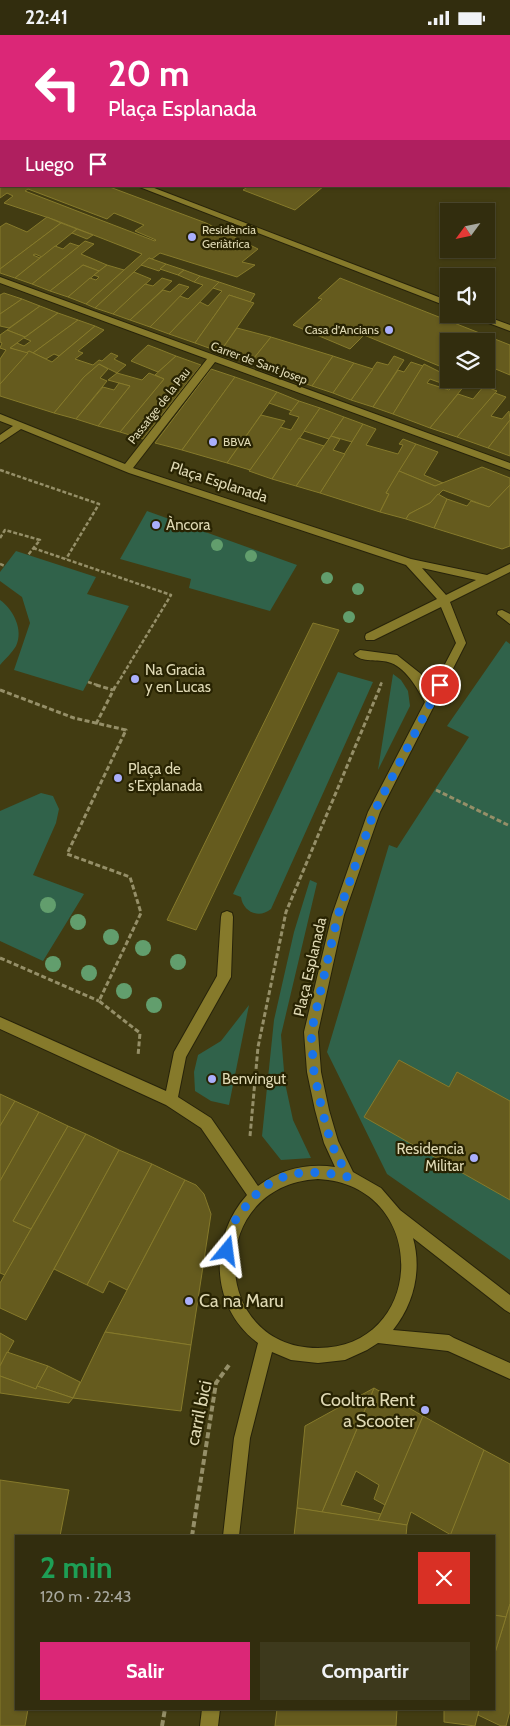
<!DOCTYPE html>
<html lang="es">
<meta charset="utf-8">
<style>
body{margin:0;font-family:Cabin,sans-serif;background:#3d391c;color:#f1f3f6;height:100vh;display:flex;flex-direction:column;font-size:19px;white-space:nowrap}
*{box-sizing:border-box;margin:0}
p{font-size:16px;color:#a8a89e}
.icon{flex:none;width:28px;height:28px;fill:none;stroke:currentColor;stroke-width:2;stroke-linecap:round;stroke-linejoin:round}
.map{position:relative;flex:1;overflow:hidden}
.side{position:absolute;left:15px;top:1500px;width:480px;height:175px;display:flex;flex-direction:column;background:#322d0e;border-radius:0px;box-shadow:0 1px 4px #0004,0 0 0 1px #4d492e}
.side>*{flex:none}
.guide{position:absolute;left:0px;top:0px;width:510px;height:152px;box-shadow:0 1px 4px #0004,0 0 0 1px #4d492e;background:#db2777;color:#fff;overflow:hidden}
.needle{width:32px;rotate:237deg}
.fabs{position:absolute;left:440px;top:168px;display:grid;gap:10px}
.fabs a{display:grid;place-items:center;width:55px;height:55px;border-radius:0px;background:#322d0e;box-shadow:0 1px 4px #0004,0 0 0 1px #4d492e;font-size:25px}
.pin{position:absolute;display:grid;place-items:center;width:42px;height:42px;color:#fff;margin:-21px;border:2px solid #fff;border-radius:50%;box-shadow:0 1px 5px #0007}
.me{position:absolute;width:55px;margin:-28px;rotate:16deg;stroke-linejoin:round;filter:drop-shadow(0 0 4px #0008)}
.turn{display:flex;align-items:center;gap:18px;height:105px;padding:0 25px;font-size:22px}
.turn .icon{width:65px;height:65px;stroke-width:2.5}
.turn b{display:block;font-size:35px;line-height:42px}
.then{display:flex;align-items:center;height:48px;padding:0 25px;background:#0003;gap:10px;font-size:19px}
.round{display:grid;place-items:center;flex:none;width:52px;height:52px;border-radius:0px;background:#3d391c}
.head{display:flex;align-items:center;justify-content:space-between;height:85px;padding:0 25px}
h1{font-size:30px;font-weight:700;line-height:38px;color:#1e9e55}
.primary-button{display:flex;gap:10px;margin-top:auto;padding:10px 25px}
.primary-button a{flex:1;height:58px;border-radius:0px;background:#db2777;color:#fff;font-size:20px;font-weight:700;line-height:58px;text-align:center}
.primary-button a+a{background:#3d391c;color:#f1f3f6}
.status{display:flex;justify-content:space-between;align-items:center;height:35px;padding:0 25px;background:#322d0e;direction:ltr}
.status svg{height:14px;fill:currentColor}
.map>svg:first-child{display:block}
</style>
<div class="status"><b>22:41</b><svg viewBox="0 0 49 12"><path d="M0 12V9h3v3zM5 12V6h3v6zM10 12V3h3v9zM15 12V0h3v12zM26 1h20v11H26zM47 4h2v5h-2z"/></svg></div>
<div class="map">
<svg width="510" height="1691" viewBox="0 0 510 1691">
<rect width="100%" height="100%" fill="#423c12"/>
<!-- green -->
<g fill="#30624a">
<path d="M147 476 297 530 270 576 189 553 191 544 120 524Z"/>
<path d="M16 516 96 542 87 559 129 571 83 656 14 635 30 588 22 562 0 546V537Z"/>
<path d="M0 565C13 574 24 595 16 611 12 618 5 624 0 630Z"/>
<path d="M506 606 510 609V1225L387 1139 327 1017 389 810 397 813 469 702 447 691Z"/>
<path d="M338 637 373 647 271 874C259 884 243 877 241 862L233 859Z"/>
<path d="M393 639 401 645 408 656 410 671 378 735Z"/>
<path d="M41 758 53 761 59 774 56 788 33 840 84 859 43 926 0 906V776Z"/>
<path d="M310 845 317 848 281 1000 285 1048 293 1085 311 1123 281 1125 262 1101 274 985 294 897Z"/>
<path d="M249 970 229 1070 211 1066 195 1056 194 1037 198 1020 221 1006Z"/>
</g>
<!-- building -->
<g fill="#655b1e" stroke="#867a2b" fill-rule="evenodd">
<path d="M11 0H74L77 1H13Z"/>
<path d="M0 128H1V151H107L206 188 258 214 242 227 255 230 237 242 160 218 152 224 149 223 95 273 86 269 142 219 55 185 4 168 13 161 7 158 0 163ZM28 154 107 184 114 178 144 190 135 196 156 205 155 206 25 156Z"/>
<path d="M249 151H324L295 175 243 155Z"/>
<path d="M47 182 61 188 0 234V192L6 188 27 197Z"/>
<path d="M61 188 77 194 42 222 35 219 33 220 40 223 15 243 0 238V234Z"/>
<path d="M77 194 93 200 87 204 72 198Z"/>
<path d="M85 206 94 209 81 219 107 230 99 236 83 230 50 256 32 249Z"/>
<path d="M70 208 79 211 32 249 15 243 55 211 63 214Z"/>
<path d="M149 223 152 224 166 229 159 236 141 230Z"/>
<path d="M166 229 184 235 178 240 160 234Z"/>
<path d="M83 230 99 236 68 262 50 256Z"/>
<path d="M107 230 124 235 86 269 68 262 90 243 96 245 99 242 94 240Z"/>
<path d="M184 235 200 241 194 247 178 240Z"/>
<path d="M134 237 151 244 113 279 95 273Z"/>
<path d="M200 241 219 247 169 299 150 292 180 261 188 264 203 250 194 247Z"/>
<path d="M162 243 172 246 130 285 113 279 145 249 153 251Z"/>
<path d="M340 243 510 310V340L486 330V306H449V335L364 300 350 314 293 290 322 264 318 263Z"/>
<path d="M219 247 255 259 250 267 229 260 195 308 169 299 200 267 208 271 222 256 213 253Z"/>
<path d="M179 249 189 252 150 292 130 285 163 255 170 257Z"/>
<path d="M4 258 22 264 0 279V260Z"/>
<path d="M229 260 254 268 220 317 195 308Z"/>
<path d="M22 264 40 271 9 293 0 291V279Z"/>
<path d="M40 271 58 278 25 302 7 295Z"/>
<path d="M58 278 78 285 33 318 29 316 26 318 10 313 17 308 24 311 31 306 24 303Z"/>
<path d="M78 285 95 291 59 321 54 319 46 324 33 318Z"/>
<path d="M95 291 104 295 78 316 83 318 75 324 93 330 99 325 102 326 111 318 118 321 114 324 126 330 117 338 99 329 84 342 54 378 0 361V349L29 316 52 327Z"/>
<path d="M237 293 271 302 250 328 220 317Z"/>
<path d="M7 295 25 302 10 313 28 318 0 349V324L6 315 0 313 2 308 0 307V300Z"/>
<path d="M271 302 333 321 312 351 250 328Z"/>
<path d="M148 310 161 315 176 321 158 337 131 326Z"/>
<path d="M176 321 201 330 143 404 120 397 164 344 155 340Z"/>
<path d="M333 321 354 328 333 358 312 351Z"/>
<path d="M394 321 404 325 373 372 351 365 377 327 388 330Z"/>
<path d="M411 327 423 331 393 379 373 372 398 335 404 337Z"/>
<path d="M354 328 373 334 351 365 333 358Z"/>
<path d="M99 329 108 334 100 343 107 346 76 384 54 378 84 342Z"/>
<path d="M424 329 446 340 441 348 430 344 427 348 449 355 458 346 465 350 430 393 393 379Z"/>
<path d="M211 334 235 342 182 415 155 408Z"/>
<path d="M117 338 142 345 149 338 164 344 120 397 98 391 130 351 108 345Z"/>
<path d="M235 342 277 357 227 428 182 415Z"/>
<path d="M119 348 130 351 98 391 76 384 103 352 114 355Z"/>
<path d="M484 351 497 356 457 402 430 393 458 359 473 364Z"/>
<path d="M277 357 299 366 292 376 269 368Z"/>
<path d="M495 358 506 362 491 381 502 384 509 376 510 385 488 413 457 402Z"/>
<path d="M299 366 320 373 272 444 249 436 280 392 291 395 299 382 289 379Z"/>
<path d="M320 373 344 382 329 404 304 396Z"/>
<path d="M261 380 285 386 250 435 227 428Z"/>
<path d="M344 382 363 389 352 407 331 401Z"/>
<path d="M510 385V421L488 413Z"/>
<path d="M363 389 376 394 366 410 398 419 403 410 399 409 403 404 416 409 386 458 389 459 380 477 320 458Z"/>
<path d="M331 401 340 404 333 415 345 419 320 458 296 451Z"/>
<path d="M299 403 324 411 296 451 272 444Z"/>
<path d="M416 409 438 417 424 440 443 448 435 451 399 436Z"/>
<path d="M482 432 510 443V450L489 472 443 455 430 468 409 479 406 484 380 477 389 459 386 458 399 436 435 451Z"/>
<path d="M510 450V511L502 514 434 493 447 464 467 471 471 466 489 472Z"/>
<path d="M438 459 447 464 434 493 406 484 409 479 430 468Z"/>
<path d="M313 588 339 595 196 895 167 885Z"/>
<path d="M399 1025 449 1052 457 1037 510 1066V1165L364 1082Z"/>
<path d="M0 1059 15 1066 0 1091Z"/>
<path d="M15 1066 39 1077 0 1146V1091Z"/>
<path d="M39 1077 68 1091 13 1186 31 1194 5 1240 0 1238V1146Z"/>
<path d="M68 1091 86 1099 31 1194 13 1186Z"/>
<path d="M86 1099 119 1115 26 1285 0 1273V1248Z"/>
<path d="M119 1115 152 1129 87 1250 54 1234Z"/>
<path d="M152 1129 185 1145 127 1255 109 1246 103 1258 87 1250Z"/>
<path d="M185 1145 196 1150 204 1159 211 1179 191 1310 105 1297Z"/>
<path d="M105 1297 191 1310 181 1376 73 1363Z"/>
<path d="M0 1298 14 1306 0 1331Z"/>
<path d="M7 1317 48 1331 36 1354 0 1341V1331Z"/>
<path d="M48 1331 80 1347 73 1363 37 1351Z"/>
<path d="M0 1341 36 1354 37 1351 73 1363 69 1368 0 1358Z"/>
<path d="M374 1353 423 1381 410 1412 385 1470 374 1464 379 1450 356 1436 341 1470 381 1479 378 1486 322 1477Z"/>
<path d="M374 1353 322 1477 297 1473 305 1391Z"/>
<path d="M423 1381 484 1415 451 1500 411 1477 407 1490 378 1486Z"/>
<path d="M484 1415 510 1429V1569L506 1582 494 1580V1501H450Z"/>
<path d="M0 1445 69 1455 60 1501H16V1674H28L25 1691H0Z"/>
<path d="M297 1473 407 1490 406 1501H294Z"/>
<path d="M510 1569V1676L506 1691H501L478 1680 479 1674H494V1621Z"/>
<path d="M494 1580 506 1582 494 1621Z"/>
<path d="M277 1674H397L396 1691H275Z"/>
<path d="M444 1674H479L475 1691 444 1687Z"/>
</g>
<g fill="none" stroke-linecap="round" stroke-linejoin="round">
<!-- minor casing -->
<g stroke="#27230a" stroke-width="2">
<g id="minor">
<rect x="509" y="16" width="1" height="4"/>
<path d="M137 151H149L449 266V272Z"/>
<path d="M0 242 510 428V435L215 327 133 433 411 524 487 540 510 529V537L450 567 466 608 380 777 344 880 318 997 321 1037 329 1075 338 1106 353 1137 381 1153 400 1175 510 1260V1278L505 1275 413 1203C422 1235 414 1269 393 1295L449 1300 454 1303 510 1328V1344L448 1316 378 1308 367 1315 345 1325 318 1328 291 1325 272 1317 250 1403 239 1501H223L234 1403 258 1308C210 1273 208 1203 247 1160L201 1093 166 1070 0 994V982L166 1056 174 1017 217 941 221 882 222 878 227 876 232 878 233 882 231 942 186 1022 178 1062 211 1083 258 1151C280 1134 308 1128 335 1132L324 1108 315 1075 307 1037 304 997 332 880 368 777 425 667C417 653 405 631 388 627 379 624 361 628 354 619L360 615 397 620 421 639 431 656 456 608 441 572 374 605H366L365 602 366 599 437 564 406 530 129 438 21 394 0 408V400L13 391 0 386V379L125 429 207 324 0 248ZM422 533 476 545 446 560ZM318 1144C431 1150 427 1313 318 1313 209 1313 205 1150 318 1144Z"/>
<path d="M469 279H480L510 290V296L470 281Z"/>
<path d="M502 575 510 579V589L497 579 498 576Z"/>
<path d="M202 1674H220L218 1691H200Z"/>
</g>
</g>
<!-- path-far2 -->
<g stroke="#958f68" stroke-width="2.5" stroke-dasharray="4 2" stroke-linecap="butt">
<path d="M0 435 99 469 66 524"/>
<path d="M0 503 5 495 40 505 28 520"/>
<path d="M33 513 171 560 116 651"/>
<path d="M0 529 5 531"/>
<path d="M88 647 100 651"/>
<path d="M380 651 382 647"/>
</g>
<!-- path-far1 -->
<g stroke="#958f68" stroke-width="3" stroke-dasharray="5 2.5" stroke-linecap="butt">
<path d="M96 650 113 655"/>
<path d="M0 655 74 683 126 695 67 819 130 842 141 878 99 966 140 998 138 1021"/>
<path d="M96 689 116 650"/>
<path d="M436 755 510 791"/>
<path d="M0 923 99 966"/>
<path d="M250 1101 258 1012 286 877 381 650"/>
</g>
<!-- path -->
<g stroke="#958f68" stroke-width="4" stroke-dasharray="6 3" stroke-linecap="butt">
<path d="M192 1501 216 1348 229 1330"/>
<path d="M162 1691 165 1674"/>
</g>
<!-- minor -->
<use href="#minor" fill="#867a2b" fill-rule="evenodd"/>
</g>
<!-- trees -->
<g fill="#629e6d">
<circle cx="217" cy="510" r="6"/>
<circle cx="251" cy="521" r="6"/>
<circle cx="327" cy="543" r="6"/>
<circle cx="358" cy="554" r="6"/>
<circle cx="349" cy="582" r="6"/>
<circle cx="48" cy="870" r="8"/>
<circle cx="78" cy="887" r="8"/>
<circle cx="111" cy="902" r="8"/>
<circle cx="143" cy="913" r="8"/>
<circle cx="178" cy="927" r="8"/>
<circle cx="53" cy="929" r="8"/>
<circle cx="89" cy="938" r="8"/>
<circle cx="124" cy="956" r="8"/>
<circle cx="154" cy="970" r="8"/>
</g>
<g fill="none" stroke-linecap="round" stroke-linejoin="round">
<!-- route -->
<path stroke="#1a73e8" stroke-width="9" stroke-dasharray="0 16.2" d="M227 1216C230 1206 232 1195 235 1186 238 1180 243 1175 247 1170 273 1135 308 1133 348 1142L331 1108 322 1075 314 1037 311 998 338 880 374 777 440 650"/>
</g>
<!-- markers -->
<g fill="#aaaffb" stroke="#282302" stroke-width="2">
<circle cx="192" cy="202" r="5"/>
<circle cx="389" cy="295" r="5"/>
<circle cx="213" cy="407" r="5"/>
<circle cx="156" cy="490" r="5"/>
<circle cx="135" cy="644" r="5"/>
<circle cx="118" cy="743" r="5"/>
<circle cx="212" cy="1044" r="5"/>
<circle cx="474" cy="1123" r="5"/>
<circle cx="189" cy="1266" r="5"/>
<circle cx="425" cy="1375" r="5"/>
</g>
<g text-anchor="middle" stroke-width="4.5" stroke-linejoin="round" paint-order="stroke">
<!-- far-poi labels -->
<g font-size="12" fill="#dfd9b4" stroke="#282302" text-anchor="start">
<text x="202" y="199">Residència<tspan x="202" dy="14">Geriàtrica</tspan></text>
<text x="379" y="299" text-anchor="end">Casa d'Ancians</text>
<text x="223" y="411">BBVA</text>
</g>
<!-- far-street labels -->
<g font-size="12" fill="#dfd9b4" stroke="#282302">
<text transform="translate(259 328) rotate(20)" y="4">Carrer de Sant Josep</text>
<text transform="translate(159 371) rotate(-52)" y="4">Passatge de la Pau</text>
</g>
<!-- street labels -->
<g font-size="15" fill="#dfd9b4" stroke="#282302">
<text transform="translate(219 447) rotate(18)" y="5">Plaça Esplanada</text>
<text transform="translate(310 932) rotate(-77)" y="5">Plaça Esplanada</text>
</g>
<!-- poi labels -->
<g font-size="15" fill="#dfd9b4" stroke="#282302" text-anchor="start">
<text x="166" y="495">Àncora</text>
<text x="145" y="640">Na Gracia<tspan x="145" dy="17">y en Lucas</tspan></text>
<text x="128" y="739">Plaça de<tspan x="128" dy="17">s'Explanada</tspan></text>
<text x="222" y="1049">Benvingut</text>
<text x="464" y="1119" text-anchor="end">Residencia<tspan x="464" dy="17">Militar</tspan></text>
</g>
<!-- near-poi labels -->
<g font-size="18" fill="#dfd9b4" stroke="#282302" text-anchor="start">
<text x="199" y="1272">Ca na Maru</text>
<text x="415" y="1371" text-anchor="end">Cooltra Rent<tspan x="415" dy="21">a Scooter</tspan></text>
</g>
<!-- near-street labels -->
<g font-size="18" fill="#dfd9b4" stroke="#282302">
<text transform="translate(199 1378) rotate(-78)" y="6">carril bici</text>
</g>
</g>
</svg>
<div class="fabs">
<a><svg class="needle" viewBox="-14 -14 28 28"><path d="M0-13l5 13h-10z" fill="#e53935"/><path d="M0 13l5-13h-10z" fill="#a8a89e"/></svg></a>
<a><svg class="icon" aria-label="sound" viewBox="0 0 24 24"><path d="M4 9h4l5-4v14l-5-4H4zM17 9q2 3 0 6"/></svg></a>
<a><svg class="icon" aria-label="layers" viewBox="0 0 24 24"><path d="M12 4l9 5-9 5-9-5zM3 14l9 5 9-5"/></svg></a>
</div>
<div class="pin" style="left:440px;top:650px;background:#d93025"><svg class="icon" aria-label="arrive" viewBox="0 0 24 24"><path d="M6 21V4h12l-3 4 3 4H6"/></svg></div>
<svg class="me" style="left:227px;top:1216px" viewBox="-20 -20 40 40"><path d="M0-17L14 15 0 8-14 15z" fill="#1a73e8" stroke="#fff" stroke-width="4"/></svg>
<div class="guide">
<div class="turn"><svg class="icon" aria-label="left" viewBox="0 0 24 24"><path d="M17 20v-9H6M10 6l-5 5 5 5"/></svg><div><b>20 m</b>Plaça Esplanada</div></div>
<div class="then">Luego<svg class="icon" aria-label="arrive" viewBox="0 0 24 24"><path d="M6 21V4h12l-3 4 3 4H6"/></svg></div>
</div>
<section class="side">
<div class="head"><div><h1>2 min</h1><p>120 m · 22:43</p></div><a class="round" style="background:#d93025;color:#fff"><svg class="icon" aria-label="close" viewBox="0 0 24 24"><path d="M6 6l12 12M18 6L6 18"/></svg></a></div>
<div class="primary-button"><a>Salir</a><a>Compartir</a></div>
</section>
</div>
